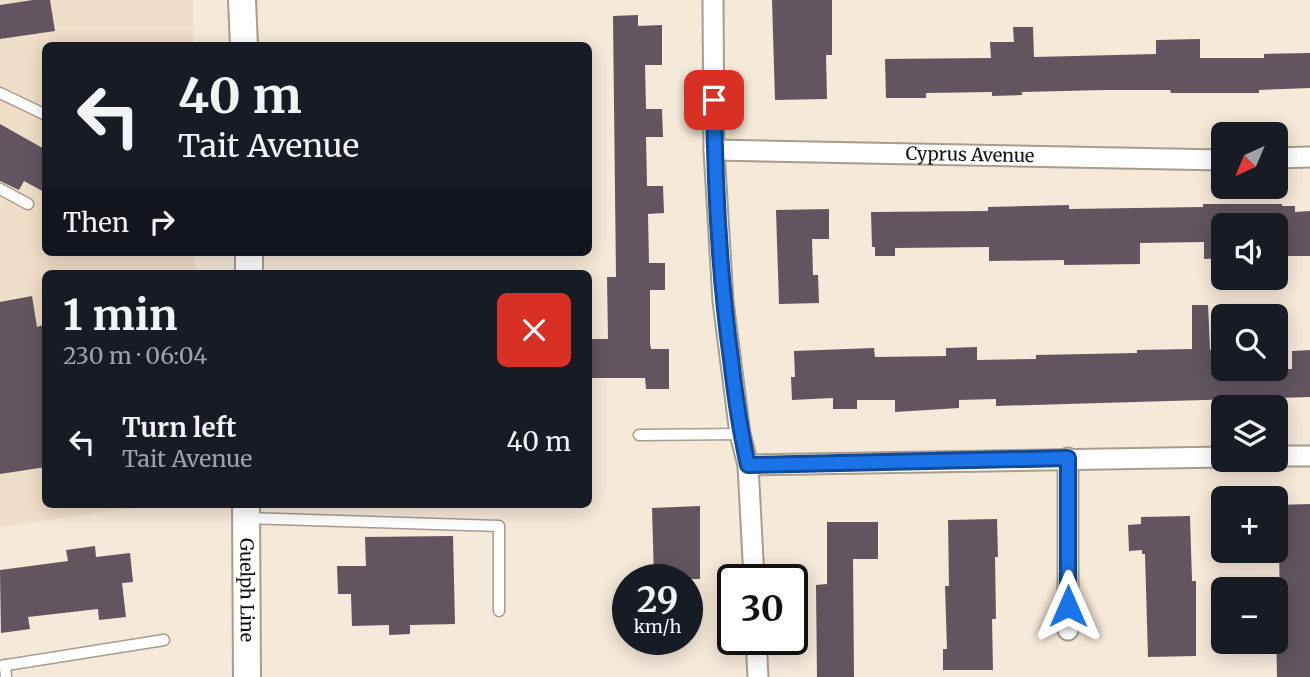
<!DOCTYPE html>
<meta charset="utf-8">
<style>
body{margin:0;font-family:Merriweather,serif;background:#242831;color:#f1f3f6;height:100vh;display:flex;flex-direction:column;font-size:26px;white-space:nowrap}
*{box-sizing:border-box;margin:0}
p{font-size:23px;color:#9ea1a6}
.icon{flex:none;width:38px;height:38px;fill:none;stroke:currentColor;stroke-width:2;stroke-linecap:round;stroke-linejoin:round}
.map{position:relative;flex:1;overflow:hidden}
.side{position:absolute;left:42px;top:270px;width:550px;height:238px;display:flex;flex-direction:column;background:#171b24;border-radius:10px;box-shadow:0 4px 18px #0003}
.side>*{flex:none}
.guide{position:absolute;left:42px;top:42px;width:550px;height:214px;border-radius:10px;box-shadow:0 4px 18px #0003;background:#171b24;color:#f1f3f6;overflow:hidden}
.needle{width:46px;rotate:224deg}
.fabs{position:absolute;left:1211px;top:122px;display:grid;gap:14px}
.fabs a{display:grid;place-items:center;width:77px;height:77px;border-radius:10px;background:#171b24;box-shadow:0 4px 18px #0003;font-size:35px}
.speed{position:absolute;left:612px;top:564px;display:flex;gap:14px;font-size:35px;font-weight:700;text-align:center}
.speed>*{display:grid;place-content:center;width:91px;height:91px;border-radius:50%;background:#171b24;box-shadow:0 4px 18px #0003;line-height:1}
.speed small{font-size:18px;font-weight:400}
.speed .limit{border:4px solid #111;border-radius:10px;background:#fff;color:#111}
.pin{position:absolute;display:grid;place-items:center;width:60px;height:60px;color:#fff;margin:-30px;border-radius:14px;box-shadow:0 4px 10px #0006}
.me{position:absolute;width:77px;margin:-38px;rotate:0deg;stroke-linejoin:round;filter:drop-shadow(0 0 5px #0008)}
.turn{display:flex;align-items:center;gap:24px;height:147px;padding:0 21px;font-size:32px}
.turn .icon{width:91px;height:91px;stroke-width:2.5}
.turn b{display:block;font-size:49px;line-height:60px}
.then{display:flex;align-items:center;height:66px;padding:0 21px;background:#0003;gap:14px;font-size:26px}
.round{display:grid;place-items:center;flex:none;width:74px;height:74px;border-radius:10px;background:#242831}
.summary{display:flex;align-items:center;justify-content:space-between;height:119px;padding:0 21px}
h1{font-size:42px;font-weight:700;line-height:52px}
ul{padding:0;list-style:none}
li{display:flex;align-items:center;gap:21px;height:105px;padding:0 21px}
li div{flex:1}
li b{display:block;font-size:26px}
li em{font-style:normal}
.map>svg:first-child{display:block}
</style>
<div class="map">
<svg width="1310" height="677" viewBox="0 0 1310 677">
<rect width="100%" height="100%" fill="#f5e9d9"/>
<!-- built -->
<path fill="#efdec8" d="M0 0H193V45L46 46V252H195L196 273H46V504H161L0 527Z"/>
<!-- building -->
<g fill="#625560">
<path d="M33 0H50L55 31 0 39V5Z"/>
<path d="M772 0H832V55H826L827 99 775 100Z"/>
<path d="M638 15V26L662 25V65H645L646 109H662L663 137H646L647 186H663L664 213 648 214 649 263H665V290H650V343L651 349H669V389H646L645 378H588V339H608L607 277H616L613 16Z"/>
<path d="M1013 27H1033L1034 57 1156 54V40L1200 39V58H1264V54L1310 53V88L1259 90V93H1171L1170 90H1105L1022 92V95L992 96V92L926 93V98H886L885 59 991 58 990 42H1014Z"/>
<path d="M0 124 46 150V193L24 181 19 190 0 181Z"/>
<path d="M1203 204H1282V206H1295V212L1310 211V256H1276V226H1223V258L1204 259V242L1140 243V264L1064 265V260L989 261V247L895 248V256H875V247H872L871 212 988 211V207L1069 205V209L1203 207Z"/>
<path d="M829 209V239H812L813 275H818L819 303 779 304 776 210Z"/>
<path d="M32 296 37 327 46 324V467L0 474V302Z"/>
<path d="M1192 305H1208L1210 350 1223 349V369H1292V351L1310 350V397L996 406V399L959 400V408L895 412V400H857V409H833V398L792 400 791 377H795L794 351 874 348 875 357 946 356V348L977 347V360L1036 359V355L1137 353V350L1192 349Z"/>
<path d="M1310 504V677H1277L1276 625H1280L1279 541H1276V505Z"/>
<path d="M700 506V579H654L652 508Z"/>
<path d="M1190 516 1192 581H1196V656L1148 657 1145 554H1142V550L1129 551 1128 525 1141 524V517Z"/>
<path d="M997 519 998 557H995L996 619H992L993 670H943V649H947L945 586H949L948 520Z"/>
<path d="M827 522H878V559H853L854 677H817L816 585 827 584Z"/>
<path d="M453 536 455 624 410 625V634L389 635V625L352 626 351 594H338L337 566H366L365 537Z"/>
<path d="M95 546 96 557 130 553 133 582 122 583 126 617 99 620 98 609 28 617 30 629 1 633 0 570 68 561 66 550Z"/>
</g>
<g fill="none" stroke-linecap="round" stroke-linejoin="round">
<!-- service casing -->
<g stroke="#a79c8d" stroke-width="13">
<g id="service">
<path d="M0 93 46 115"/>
<path d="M0 189 28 204"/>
<path d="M639 435 740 434"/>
<path d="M246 518 499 526V611"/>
<path d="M5 665 6 677"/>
<path d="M0 666 164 640"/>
</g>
</g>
<!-- minor casing -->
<g stroke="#a79c8d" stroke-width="23">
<g id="minor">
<path d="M713 0 714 150 723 301 740 434 748 465 754 579"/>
<path id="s1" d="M714 150 1223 160"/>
<path d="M1276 158 1310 157"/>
<path d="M1276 456H1310"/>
<path d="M1068 458V630"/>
<path d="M748 465 1223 457"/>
<path d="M756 639 758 677"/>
</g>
</g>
<!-- secondary casing -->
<g stroke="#a79c8d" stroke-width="30">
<g id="secondary">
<path d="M242 0 244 46"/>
<path d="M249 273V252"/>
<path id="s2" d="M246 504 247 677"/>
</g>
</g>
<!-- service -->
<use href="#service" stroke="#fff" stroke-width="10"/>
<!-- minor -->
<use href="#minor" stroke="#fff" stroke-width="19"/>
<!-- secondary -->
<use href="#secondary" stroke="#fff" stroke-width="26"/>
</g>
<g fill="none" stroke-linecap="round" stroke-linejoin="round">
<!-- route casing -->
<g stroke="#114b97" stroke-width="18">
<path id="route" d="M714 100C715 187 719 273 731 359 735 395 740 430 748 465L1068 458V606"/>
</g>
<!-- route -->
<use href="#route" stroke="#1a73e8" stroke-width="12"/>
</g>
<g text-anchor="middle" stroke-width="7" stroke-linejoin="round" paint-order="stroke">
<!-- street labels -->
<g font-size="18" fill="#130f0a" stroke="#fff">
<text dy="6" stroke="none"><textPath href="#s1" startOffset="256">Cyprus Avenue</textPath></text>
<text dy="6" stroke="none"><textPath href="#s2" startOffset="86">Guelph Line</textPath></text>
</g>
</g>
</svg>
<div class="fabs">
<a><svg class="needle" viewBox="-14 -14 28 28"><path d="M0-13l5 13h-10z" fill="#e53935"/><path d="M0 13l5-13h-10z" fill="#9ea1a6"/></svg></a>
<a><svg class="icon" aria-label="sound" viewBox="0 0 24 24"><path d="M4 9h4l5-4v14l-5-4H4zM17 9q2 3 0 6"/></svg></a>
<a><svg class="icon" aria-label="search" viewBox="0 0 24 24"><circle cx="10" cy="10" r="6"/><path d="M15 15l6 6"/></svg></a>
<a><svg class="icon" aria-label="layers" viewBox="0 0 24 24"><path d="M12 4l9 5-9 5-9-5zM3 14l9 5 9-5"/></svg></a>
<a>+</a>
<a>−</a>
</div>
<div class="speed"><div>29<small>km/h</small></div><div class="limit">30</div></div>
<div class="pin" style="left:714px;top:100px;background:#d93025"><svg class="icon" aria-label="arrive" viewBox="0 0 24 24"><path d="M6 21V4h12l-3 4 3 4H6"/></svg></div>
<svg class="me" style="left:1068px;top:606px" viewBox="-20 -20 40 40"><path d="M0-17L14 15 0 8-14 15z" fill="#1a73e8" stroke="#fff" stroke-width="4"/></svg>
<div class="guide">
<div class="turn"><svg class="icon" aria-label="left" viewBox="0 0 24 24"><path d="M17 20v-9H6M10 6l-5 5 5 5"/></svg><div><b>40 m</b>Tait Avenue</div></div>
<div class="then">Then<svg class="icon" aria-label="right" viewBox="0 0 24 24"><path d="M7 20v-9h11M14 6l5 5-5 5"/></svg></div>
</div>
<section class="side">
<div class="summary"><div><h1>1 min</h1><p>230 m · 06:04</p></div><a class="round" style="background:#d93025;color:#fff"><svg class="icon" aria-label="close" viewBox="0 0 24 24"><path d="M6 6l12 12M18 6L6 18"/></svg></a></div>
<ul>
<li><svg class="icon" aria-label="left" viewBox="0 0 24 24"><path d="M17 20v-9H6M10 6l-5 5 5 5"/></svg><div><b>Turn left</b><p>Tait Avenue</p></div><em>40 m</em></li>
</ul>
</section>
</div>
